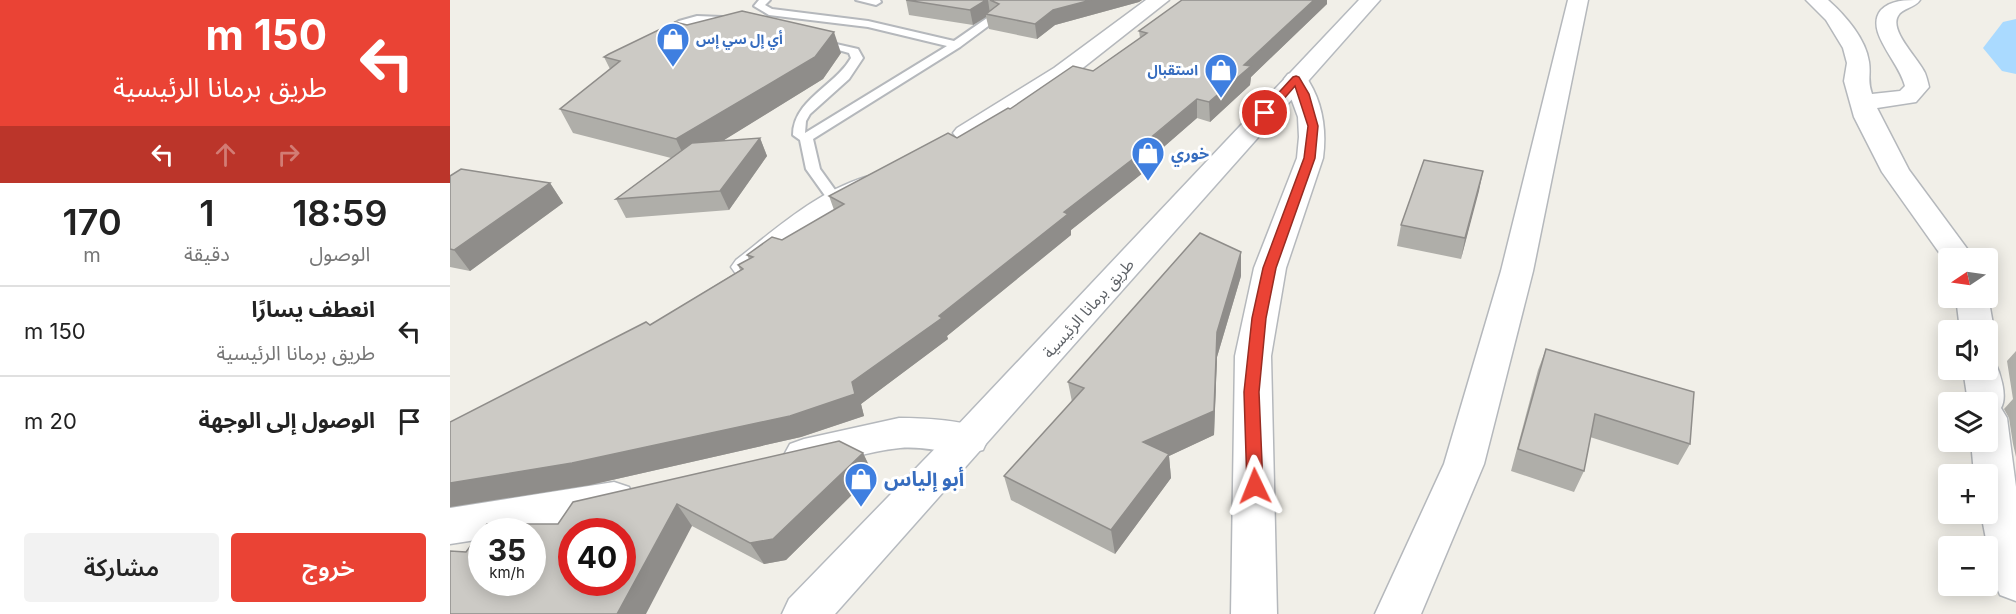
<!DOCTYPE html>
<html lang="ar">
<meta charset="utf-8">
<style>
body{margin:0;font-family:Inter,"Noto Sans Arabic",sans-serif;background:#f2f2f2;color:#222;direction:rtl;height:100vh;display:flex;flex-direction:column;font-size:22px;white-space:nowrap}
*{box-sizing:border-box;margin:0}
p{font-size:20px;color:#767676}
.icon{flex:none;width:33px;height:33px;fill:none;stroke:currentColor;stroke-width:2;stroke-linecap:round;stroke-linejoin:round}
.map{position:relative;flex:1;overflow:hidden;direction:ltr}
.side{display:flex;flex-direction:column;background:#fff;width:450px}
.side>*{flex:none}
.banner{background:#ea4335;color:#fff;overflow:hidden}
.needle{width:39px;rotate:257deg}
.tools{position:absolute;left:1488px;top:248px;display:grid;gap:12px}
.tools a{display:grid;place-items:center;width:60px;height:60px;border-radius:6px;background:#fff;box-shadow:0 3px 15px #0003;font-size:30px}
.speed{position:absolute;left:18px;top:518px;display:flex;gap:12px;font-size:30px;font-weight:700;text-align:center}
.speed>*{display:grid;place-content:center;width:78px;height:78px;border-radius:50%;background:#fff;box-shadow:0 3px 15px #0003;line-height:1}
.speed small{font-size:15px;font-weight:400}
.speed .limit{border:9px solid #d22;background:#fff;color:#111}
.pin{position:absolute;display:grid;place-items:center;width:51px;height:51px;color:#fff;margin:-26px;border:3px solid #fff;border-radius:50%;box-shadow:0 2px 6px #0007}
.me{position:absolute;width:66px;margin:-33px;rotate:358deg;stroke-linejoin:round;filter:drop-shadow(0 0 4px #0008)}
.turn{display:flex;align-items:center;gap:21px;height:126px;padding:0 24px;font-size:27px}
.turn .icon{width:78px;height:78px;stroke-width:2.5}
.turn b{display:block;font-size:42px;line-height:51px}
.lanes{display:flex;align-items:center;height:57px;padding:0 24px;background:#0003;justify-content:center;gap:30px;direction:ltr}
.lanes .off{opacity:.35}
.eta{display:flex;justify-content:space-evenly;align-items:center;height:102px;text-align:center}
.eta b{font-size:36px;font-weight:600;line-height:42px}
.button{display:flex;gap:12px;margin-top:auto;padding:12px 24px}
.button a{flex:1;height:69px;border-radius:6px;background:#ea4335;color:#fff;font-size:24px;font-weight:600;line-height:69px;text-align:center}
.button a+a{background:#f2f2f2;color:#222}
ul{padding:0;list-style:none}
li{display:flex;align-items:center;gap:18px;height:90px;padding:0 24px;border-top:2px solid #e0e0e0}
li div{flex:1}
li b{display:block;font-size:22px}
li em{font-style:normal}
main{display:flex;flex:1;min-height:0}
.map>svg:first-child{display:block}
</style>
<main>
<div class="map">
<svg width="1566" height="614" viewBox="0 0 1566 614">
<rect width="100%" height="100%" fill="#f1efe8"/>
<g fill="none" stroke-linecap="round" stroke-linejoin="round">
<!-- river -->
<path fill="#aadaff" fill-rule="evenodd" d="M1566 19V74L1552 71 1533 48 1553 22Z"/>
<!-- service casing -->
<g stroke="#b5b8bc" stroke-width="4">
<g id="service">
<path d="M309 0H320L315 5 322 9 418 21 504 41 540 16 549 18 510 47 363 139 370 169 393 201 386 205 381 204 356 169 350 140 343 135C343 100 385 86 401 58L399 53 364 43V39L408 49 413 58 399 79 360 114 356 121 355 133 497 46 418 27 319 15 304 6Z"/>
<path d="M406 0H430L431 2 426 5Z"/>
<path d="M247 16 272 17 289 23 284 26 247 22 217 36H209L208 34 229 21Z"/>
</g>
</g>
<!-- minor casing -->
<g stroke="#b5b8bc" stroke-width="3">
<g id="minor">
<path d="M1118 0H1138L1083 271 1034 464 971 614H925L994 464 1051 271Z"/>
<path d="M1356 0H1378C1395 15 1416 39 1419 62 1421 76 1417 79 1422 94L1450 91 1455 86C1449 61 1414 31 1431 10 1441 0 1455 0 1470 0 1465 8 1452 8 1448 16 1439 31 1469 59 1475 73 1477 78 1478 83 1479 87L1466 102 1427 108 1459 170 1524 258H1498V265L1432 172 1404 117 1394 81 1397 63 1393 48 1376 20Z"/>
<path d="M1538 296 1544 330 1539 338 1538 330H1510L1506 297Z"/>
<path d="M1538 358 1544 360C1550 372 1558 396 1551 408L1557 418 1566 487V601L1550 595 1544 581 1531 513H1538V474H1524L1521 441H1538V402H1518L1513 369H1538Z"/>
</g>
</g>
<!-- tertiary casing -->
<g stroke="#b5b8bc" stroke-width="3">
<g id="tertiary">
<path d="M696 0H719L620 78 525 138 516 141 507 138 503 133 507 128 604 68Z"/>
<path d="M846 72 854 74C872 99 877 128 873 158L836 268 821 356 827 614H781L785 356 804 268 847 158 849 137 848 117 834 79 838 74Z"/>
<path d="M423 175 433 177 437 183 433 189 396 207 365 227 308 274 297 277 286 274 281 267 286 260C327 228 371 188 423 175Z"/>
<path d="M449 418C477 418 506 420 533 428L538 439 533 450C506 458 478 445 450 448 418 451 385 463 354 471L340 466 334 455 340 444 354 439Z"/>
<path d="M164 482 179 487 185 499 179 511C132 527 80 531 32 531V539L0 544V508Z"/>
</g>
</g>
<!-- secondary casing -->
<g stroke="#b6babf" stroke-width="3">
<path id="secondary" d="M909 0H930L385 614H332L339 599 505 428Z"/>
</g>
<!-- service -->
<use href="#service" fill="#fff" fill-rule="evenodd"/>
<!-- minor -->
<use href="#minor" fill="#fff" fill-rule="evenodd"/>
<!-- tertiary -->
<use href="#tertiary" fill="#fff" fill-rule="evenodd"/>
<!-- secondary -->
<use href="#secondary" fill="#fff" fill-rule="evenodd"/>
</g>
<!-- wall -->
<g fill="#afaea9">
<path d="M456 0H692L689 2 605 25 587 39 539 29 536 17 523 25 459 15Z"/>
<path d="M732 0H877V4L801 77 800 85 760 122 747 118 693 165 694 172 621 230V235L497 336 498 339 411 404 414 416 351 437 140 485 0 507V422L200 325 290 270 288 265 299 259 297 255 332 240 384 210 379 196 507 138 560 109 643 71 690 38 689 31Z"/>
<path d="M237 25 391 53 373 79 272 141 310 138 317 156 279 210 176 218 166 199 221 158 123 133 110 109 160 69 154 57Z"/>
<path d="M1033 171 1011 259 947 246 951 225Z"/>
<path d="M0 176 100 183 113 203 20 271 0 267Z"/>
<path d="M791 276 767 357 764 435 719 456 721 478 665 554 561 500 554 476 622 402 618 382Z"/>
<path d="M1096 349 1240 444 1228 465 1140 437 1134 471 1124 492 1061 471 1088 370Z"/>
<path d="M1566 351V457L1563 444 1559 418 1554 409 1563 399 1557 361Z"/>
<path d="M413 453 423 474 336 560 314 564 242 526 16 552 108 524Z"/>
</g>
<!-- shaded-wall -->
<g fill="#8f8d8a">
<path d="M536 0H538L540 14H536V17L523 25 520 10Z"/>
<path d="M641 0H692L689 2 605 25 587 39 585 24 603 10Z"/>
<path d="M863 0H877V4L801 77 800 85 760 122 759 102 794 65Z"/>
<path d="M384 32 391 53 373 79 237 163 226 139Z"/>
<path d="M747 99V118L693 165 694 172 621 230V235L497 336 498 339 411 404 414 416 351 437 140 485 0 507V483L402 382 489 316 614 212Z"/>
<path d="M310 138 317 156 279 210 270 191Z"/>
<path d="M1033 171 1029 191 1011 259 1015 238Z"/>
<path d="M100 183 113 203 20 271 4 250Z"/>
<path d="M791 252V276L767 357 764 435 719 456 721 478 665 554 661 530 693 442 767 332Z"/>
<path d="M413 453 423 474 336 560 314 564 300 543Z"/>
<path d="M227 504 242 526 196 614H167Z"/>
</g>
<!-- building -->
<g fill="#cccac5" stroke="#8f8d8a" stroke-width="1.5" fill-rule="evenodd">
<path d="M456 0H536L520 10Z"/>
<path d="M540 0H641L603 10 585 24 536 14 549 4Z"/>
<path d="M732 0H864L794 65 801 66 759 102 747 99 686 150 692 152 614 212 618 214 489 316 492 318 402 382 405 394 340 416 122 463 0 483V422L196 322 200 325 293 269 288 265 303 257 297 255 322 237 332 240 394 204 379 196 498 133 507 138 558 108 560 109 623 66 643 71 697 33 689 31Z"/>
<path d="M292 11 384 32 365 57 226 139 110 109 170 61 154 57 159 54 225 22 237 25Z"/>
<path d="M310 138 270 191 166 199 242 143Z"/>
<path d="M974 160 1033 171 1015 238 951 225Z"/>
<path d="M11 169 100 183 4 250 0 249V176Z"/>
<path d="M750 233 791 252 767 332 764 411 693 442 719 454 661 530 554 476 634 388 618 382Z"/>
<path d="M1096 349 1244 392 1240 444 1145 414 1134 471 1068 449Z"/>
<path d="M389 441 413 453 323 539 300 543 227 504 167 614H0V551L16 552 37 524H108L123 502ZM32 531H82V582H32ZM122 531H172V582H122Z"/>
</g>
<!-- route -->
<path fill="#ea4335" stroke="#982c22" stroke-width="1.5" d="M846 76 849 77 859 94 868 126 865 158 826 268 816 318 809 392 813 486 811 491 805 493 799 491 797 486 794 392 802 318 813 268 854 158 858 126 845 86 819 116 810 113 843 77Z"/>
<!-- icons -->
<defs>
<g id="shop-pin" transform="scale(1.725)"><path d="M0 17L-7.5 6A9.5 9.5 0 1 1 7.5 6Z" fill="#3f7fe0" stroke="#fff"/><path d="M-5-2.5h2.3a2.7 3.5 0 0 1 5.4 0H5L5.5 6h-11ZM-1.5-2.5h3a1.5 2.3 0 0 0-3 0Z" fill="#fff"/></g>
</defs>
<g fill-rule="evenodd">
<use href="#shop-pin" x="223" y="39"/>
<use href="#shop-pin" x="771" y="70"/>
<use href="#shop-pin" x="698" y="153"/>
<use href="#shop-pin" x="411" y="479"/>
</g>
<g text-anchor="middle" stroke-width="6" stroke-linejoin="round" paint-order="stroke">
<!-- far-shop labels -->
<g font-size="14" font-weight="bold" fill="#366cbe" stroke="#fff" text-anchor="start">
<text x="246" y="44">أي إل سي إس</text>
<text x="748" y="75" text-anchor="end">استقبال</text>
</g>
<!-- shop labels -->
<g font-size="16" font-weight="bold" fill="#366cbe" stroke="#fff" text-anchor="start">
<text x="721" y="159">خوري</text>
</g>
<!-- street labels -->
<g font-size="16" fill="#5f6368" stroke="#fff">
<text transform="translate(638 308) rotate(-48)" y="6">طريق برمانا الرئيسية</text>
</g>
<!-- near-shop labels -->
<g font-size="20" font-weight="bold" fill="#366cbe" stroke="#fff" text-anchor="start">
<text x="434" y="486">أبو إلياس</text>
</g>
</g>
</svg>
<div class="tools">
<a><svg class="needle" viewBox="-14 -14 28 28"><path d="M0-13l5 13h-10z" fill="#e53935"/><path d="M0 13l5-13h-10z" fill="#767676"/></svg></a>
<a><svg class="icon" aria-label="sound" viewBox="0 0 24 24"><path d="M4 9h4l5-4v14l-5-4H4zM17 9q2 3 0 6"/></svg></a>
<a><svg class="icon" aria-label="layers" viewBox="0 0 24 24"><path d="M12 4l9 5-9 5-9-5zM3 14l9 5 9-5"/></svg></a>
<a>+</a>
<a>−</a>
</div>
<div class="speed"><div>35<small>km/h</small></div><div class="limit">40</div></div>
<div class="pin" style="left:815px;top:113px;background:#d93025"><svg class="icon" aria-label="arrive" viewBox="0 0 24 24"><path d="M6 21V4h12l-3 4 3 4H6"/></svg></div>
<svg class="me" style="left:805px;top:486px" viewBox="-20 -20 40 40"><path d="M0-17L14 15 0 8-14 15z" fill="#ea4335" stroke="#fff" stroke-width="4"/></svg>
</div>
<section class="side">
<div class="banner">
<div class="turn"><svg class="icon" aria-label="left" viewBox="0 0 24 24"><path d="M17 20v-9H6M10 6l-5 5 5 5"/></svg><div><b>150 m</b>طريق برمانا الرئيسية</div></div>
<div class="lanes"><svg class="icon" aria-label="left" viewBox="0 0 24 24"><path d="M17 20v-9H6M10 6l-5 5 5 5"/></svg><svg class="icon off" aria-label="ahead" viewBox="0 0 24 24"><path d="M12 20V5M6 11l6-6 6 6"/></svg><svg class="icon off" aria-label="right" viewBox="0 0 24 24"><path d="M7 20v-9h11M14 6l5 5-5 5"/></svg></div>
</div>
<div class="eta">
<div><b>18:59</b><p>الوصول</p></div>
<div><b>1</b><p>دقيقة</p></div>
<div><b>170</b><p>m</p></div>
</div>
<ul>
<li><svg class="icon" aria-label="left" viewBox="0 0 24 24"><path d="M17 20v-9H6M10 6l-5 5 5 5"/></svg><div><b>انعطف يسارًا</b><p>طريق برمانا الرئيسية</p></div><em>150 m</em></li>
<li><svg class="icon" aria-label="arrive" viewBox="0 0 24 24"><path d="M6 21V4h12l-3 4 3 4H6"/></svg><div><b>الوصول إلى الوجهة</b></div><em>20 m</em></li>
</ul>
<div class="button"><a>خروج</a><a>مشاركة</a></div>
</section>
</main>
